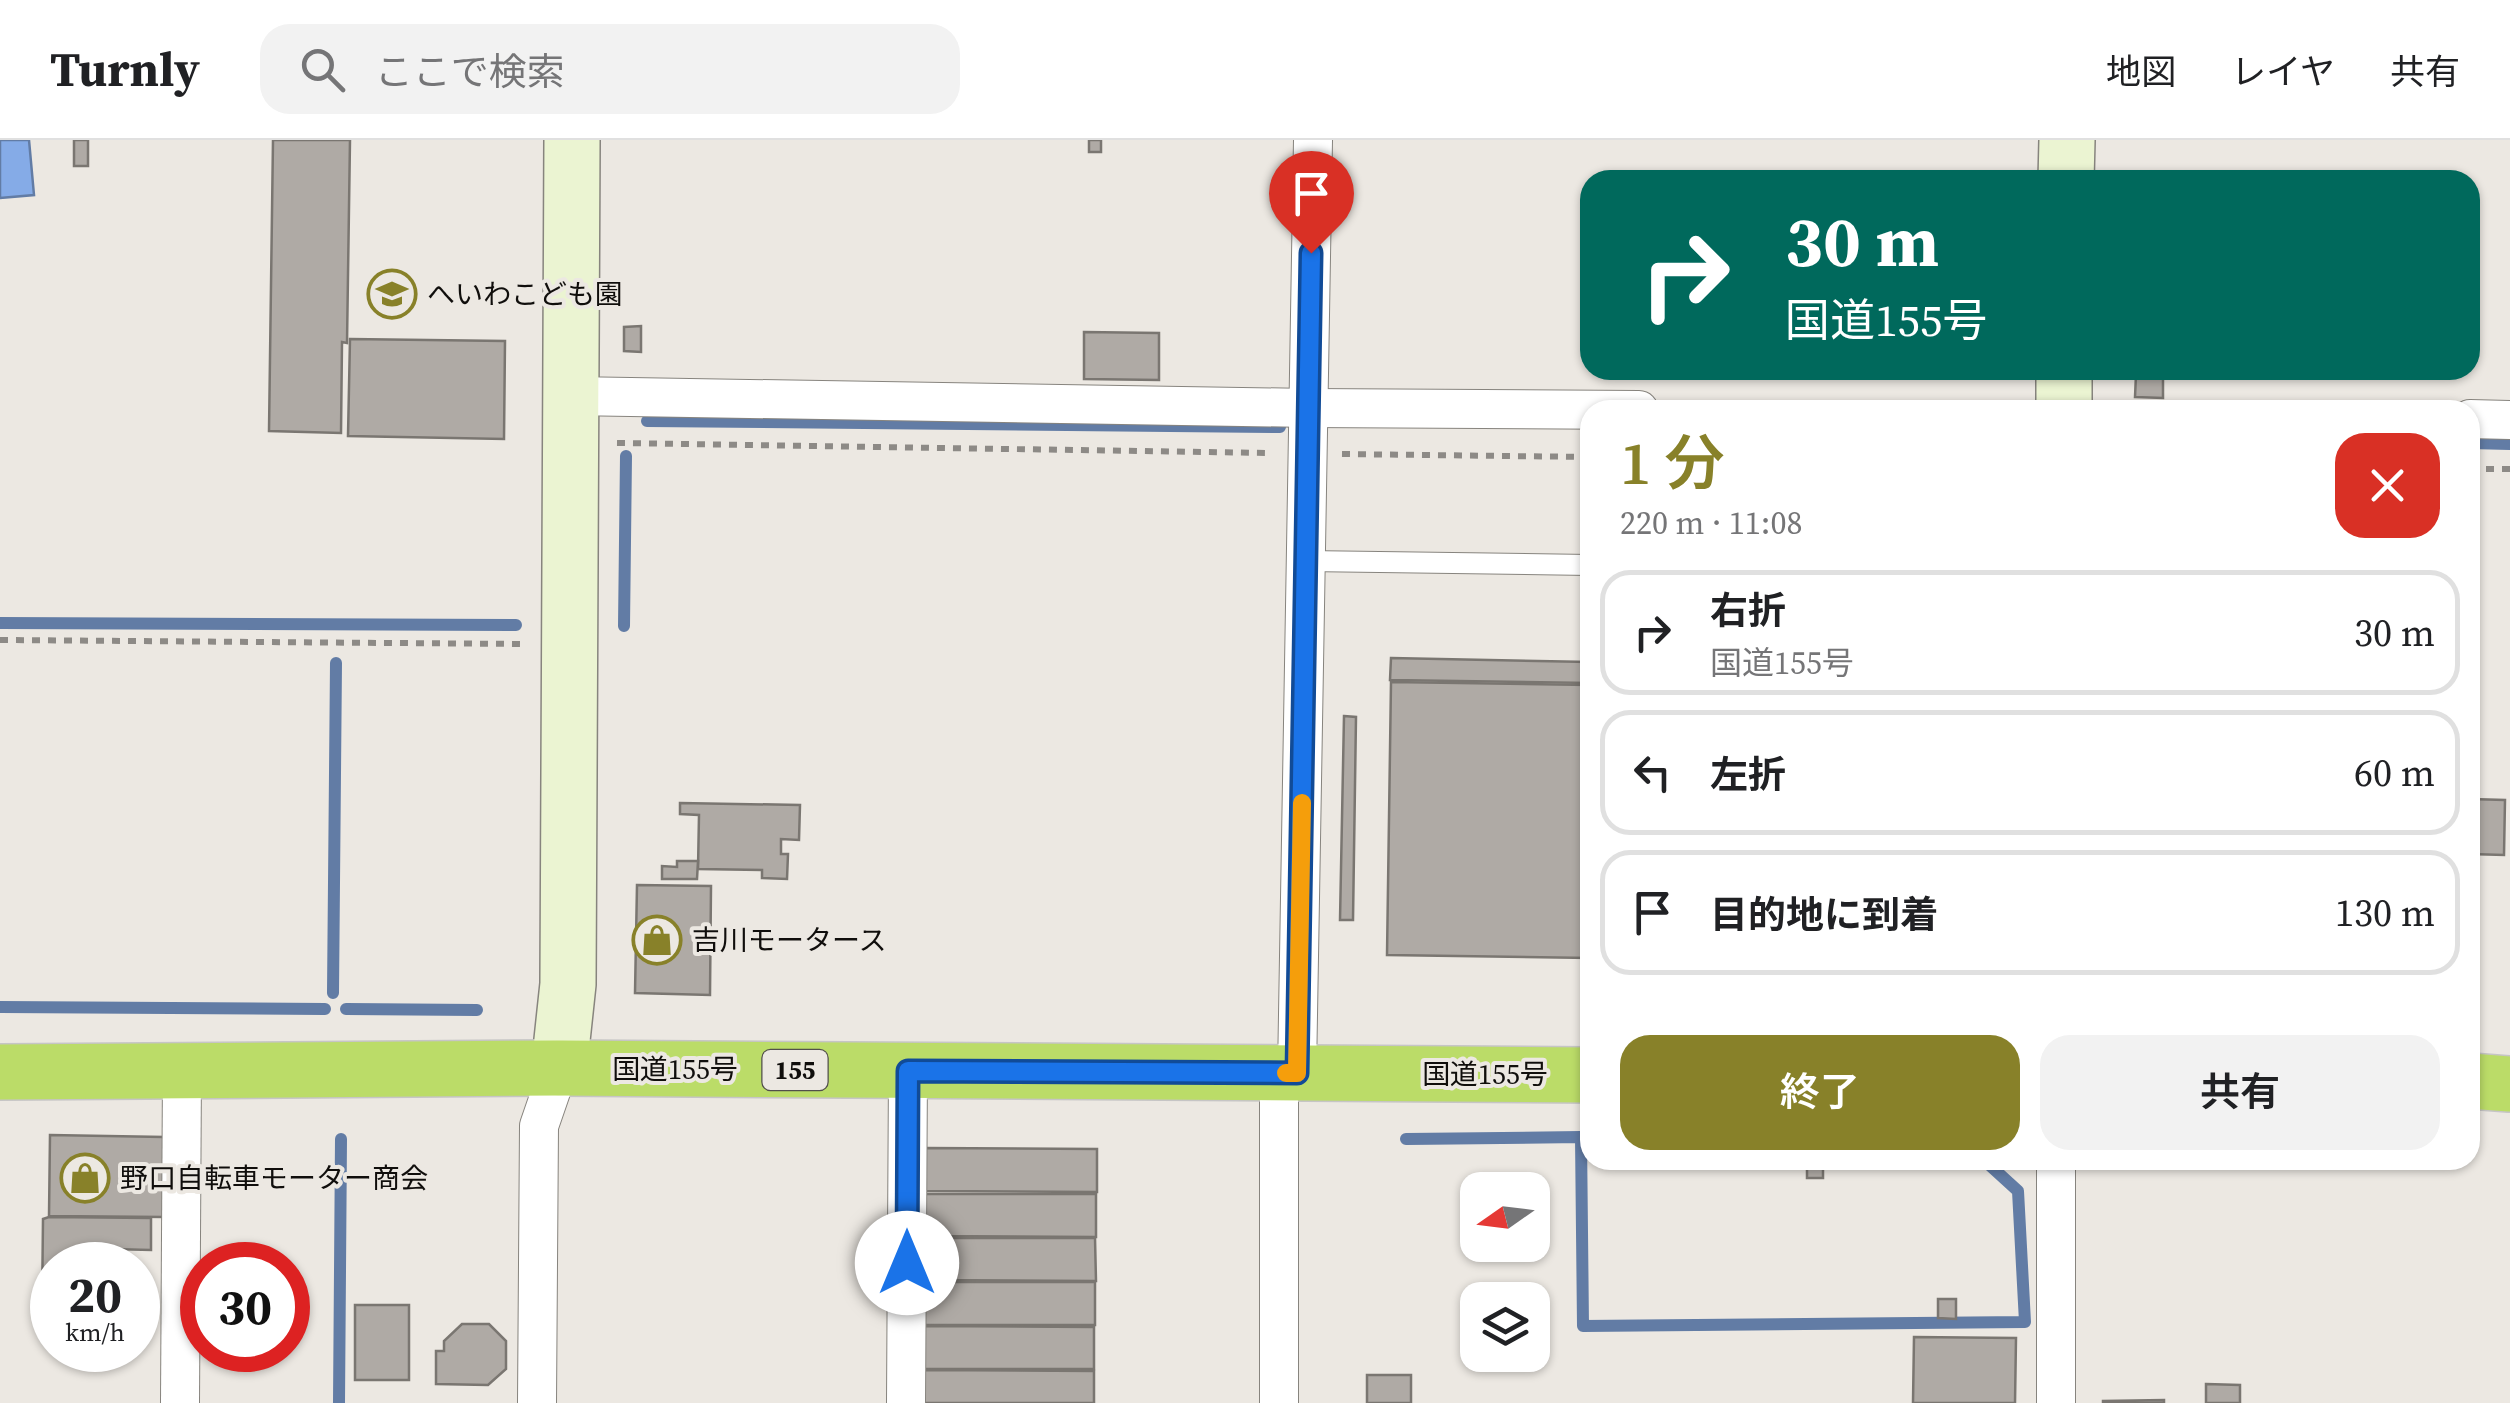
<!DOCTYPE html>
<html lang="ja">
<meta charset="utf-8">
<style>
body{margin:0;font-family:"Source Serif 4","Noto Sans JP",serif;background:#f2f2f2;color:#202124;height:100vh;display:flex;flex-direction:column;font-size:38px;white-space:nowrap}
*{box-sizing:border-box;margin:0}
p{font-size:32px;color:#757577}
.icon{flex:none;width:55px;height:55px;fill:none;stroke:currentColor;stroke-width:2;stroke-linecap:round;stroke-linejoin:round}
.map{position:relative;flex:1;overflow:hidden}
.details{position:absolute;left:1580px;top:260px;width:900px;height:770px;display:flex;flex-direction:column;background:#fff;border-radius:30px;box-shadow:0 2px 8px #0004}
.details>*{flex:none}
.hud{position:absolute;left:1580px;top:30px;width:900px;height:210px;border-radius:30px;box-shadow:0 2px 8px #0004;background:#00695c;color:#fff;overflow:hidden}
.needle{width:65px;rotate:256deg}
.controls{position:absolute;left:1460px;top:1032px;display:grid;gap:20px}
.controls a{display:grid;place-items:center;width:90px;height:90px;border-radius:20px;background:#fff;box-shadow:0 2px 8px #0004;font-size:50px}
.speed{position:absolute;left:30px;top:1102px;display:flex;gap:20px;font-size:50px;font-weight:700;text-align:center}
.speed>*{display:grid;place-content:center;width:130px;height:130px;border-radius:50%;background:#fff;box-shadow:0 2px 8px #0004;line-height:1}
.speed small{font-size:25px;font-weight:400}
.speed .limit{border:15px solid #d22;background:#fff;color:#111}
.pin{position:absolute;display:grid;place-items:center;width:85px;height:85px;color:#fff;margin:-102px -42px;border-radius:50% 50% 50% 0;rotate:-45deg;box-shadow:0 0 10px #0007}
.pin .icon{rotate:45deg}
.me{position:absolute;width:110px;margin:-55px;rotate:0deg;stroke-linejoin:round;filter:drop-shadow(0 0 8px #0008)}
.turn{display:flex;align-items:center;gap:35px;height:210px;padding:0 40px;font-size:45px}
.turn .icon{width:130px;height:130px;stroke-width:2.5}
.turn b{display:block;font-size:70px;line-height:85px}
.round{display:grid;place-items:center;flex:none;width:105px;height:105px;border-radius:30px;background:#f2f2f2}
.overview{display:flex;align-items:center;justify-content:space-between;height:170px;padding:0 40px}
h1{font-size:60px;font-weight:600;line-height:75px;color:#888129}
.primary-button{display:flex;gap:20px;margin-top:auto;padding:20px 40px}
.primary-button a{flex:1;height:115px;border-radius:30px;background:#888129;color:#fff;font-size:40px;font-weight:600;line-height:115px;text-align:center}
.primary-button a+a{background:#f2f2f2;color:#202124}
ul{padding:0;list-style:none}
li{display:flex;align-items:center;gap:30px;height:125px;margin:0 20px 15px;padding:0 20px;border:5px solid #e0e0e0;border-radius:30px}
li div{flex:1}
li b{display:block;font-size:38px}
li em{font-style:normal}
header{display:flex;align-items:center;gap:60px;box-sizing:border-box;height:140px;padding:0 50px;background:#fff;border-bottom:2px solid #e0e0e0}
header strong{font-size:48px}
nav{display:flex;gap:55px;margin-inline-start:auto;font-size:35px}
.search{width:700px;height:90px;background:#f2f2f2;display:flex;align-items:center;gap:25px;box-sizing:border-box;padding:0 35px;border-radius:30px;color:#757577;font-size:38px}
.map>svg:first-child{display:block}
</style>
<header>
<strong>Turnly</strong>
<div class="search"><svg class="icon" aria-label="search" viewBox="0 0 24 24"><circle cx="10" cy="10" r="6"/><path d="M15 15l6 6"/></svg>ここで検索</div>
<nav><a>地図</a><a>レイヤ</a><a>共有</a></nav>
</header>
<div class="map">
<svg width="2510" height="1263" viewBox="0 0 2510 1263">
<rect width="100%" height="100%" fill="#ece8e2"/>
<!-- water -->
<path fill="#85abe7" stroke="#627ca5" stroke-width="2.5" d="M0 0H29L34 55 0 58Z"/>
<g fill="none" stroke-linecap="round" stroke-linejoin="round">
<!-- stream -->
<g stroke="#627ca5" stroke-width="12">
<path d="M647 281 1280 287"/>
<path d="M2470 303 2510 304"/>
<path d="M0 483 516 485"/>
<path d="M624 486 626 316"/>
<path d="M333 853 336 523"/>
<path d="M0 867 325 869"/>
<path d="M346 869 477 870"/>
<path d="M1406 999 1581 997 1583 1186 2025 1182 2018 1051 1984 1020"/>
<path d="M339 1263 341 999"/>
</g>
</g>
<!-- building -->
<g fill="#afaaa5" stroke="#7a7671" stroke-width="2.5">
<rect x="74" y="0" width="14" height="26"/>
<path d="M273 0H350L347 203 342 202 341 293 269 291Z"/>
<rect x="1089" y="0" width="12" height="12"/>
<path d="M641 186V212L624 211V187Z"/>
<path d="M1084 192 1159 193V240L1084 239Z"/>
<path d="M350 199 505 201 504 299 348 296Z"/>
<path d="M2136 234 2163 235V258L2135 257Z"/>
<path d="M1391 518 1590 522V543L1390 540Z"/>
<path d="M1391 542 1590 545V818L1387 815Z"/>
<path d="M1344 576 1356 577 1353 780H1340Z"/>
<path d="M2470 659 2505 660 2504 715 2470 714Z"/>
<path d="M680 663 800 665 799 700 781 699V714H788L787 739 762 738V730L698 729 699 675 680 674Z"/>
<path d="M677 721H698L697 739H662V726L677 727Z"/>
<path d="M637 745 711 746 710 855 635 853Z"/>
<path d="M50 995 164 997V1077L49 1076Z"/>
<path d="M925 1008 1097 1009V1052L925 1051Z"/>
<rect x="1807" y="1020" width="16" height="18"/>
<path d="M924 1054H1096V1097L925 1096Z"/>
<path d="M49 1077 151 1078V1110L111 1109 110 1125H52V1170H42L43 1079Z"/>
<path d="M924 1098H1095L1096 1141 924 1140Z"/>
<rect x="923" y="1142" width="172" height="43"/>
<path d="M1938 1159H1956V1179L1938 1178Z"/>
<rect x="355" y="1165" width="54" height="75"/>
<path d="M462 1184H489L506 1201V1229L488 1245 436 1244V1211H444V1201Z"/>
<path d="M923 1186 1094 1187V1229H922Z"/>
<path d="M1914 1197 2016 1198 2015 1263H1913Z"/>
<path d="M922 1230 1094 1231V1263H922Z"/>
<rect x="1367" y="1235" width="44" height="28"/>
<path d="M2206 1244 2240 1245V1263H2206Z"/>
<path d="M2164 1260V1263H2103V1261Z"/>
</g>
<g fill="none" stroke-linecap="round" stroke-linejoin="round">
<!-- lane casing -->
<g stroke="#87847e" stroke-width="22">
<path id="lane" d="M1306 421 1590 425"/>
</g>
<!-- street casing -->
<g stroke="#87847e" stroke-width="40">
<g id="street">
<path d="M571 256 1309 268 1639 270"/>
<path d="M2470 279 2510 280"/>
<path d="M1297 933 1313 0"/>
<path d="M2056 1020V1263"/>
<path d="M180 1263 182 931"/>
<path d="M537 1263 539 986 559 928"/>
<path d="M906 1263 908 931"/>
<path d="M1279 1263V933"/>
</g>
</g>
<!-- secondary casing -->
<g stroke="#87847e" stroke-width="58">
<g id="secondary">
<path d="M2066 40 2067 0"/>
<path d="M2064 270V230"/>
<path d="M559 928 568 844 572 0"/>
</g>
</g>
<!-- highway casing -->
<g stroke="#c6c5c5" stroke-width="58">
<g id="highway">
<path d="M0 932 559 928 1590 935"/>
<path d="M2470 941 2510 944"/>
</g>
</g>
<!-- path -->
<g stroke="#8d8a86" stroke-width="6" stroke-dasharray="8 8" stroke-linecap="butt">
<path d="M617 303 1270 313"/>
<path d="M1342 314 1590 317"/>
<path d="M2470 329H2510"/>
<path d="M0 500 523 504"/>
</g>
<!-- lane -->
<use href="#lane" stroke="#fff" stroke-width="20"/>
<!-- street -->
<use href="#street" stroke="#fff" stroke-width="38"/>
<!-- secondary -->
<use href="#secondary" stroke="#ebf4d2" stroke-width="55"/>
<!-- highway -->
<use href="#highway" stroke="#bbdc68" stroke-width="55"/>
</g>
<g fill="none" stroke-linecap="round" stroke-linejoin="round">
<!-- route casing -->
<g stroke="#114b97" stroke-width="25">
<path id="route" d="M907 1123 908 931 1297 933 1311 113"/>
</g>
<!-- route -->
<use href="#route" stroke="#1a73e8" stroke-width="18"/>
<!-- slow -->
<path stroke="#f59e0b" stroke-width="18" d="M1286 933H1297L1302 663"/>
</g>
<!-- icons -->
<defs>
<g id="school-ring" transform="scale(2.5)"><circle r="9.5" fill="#ece8e2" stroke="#888129" stroke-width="1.5"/><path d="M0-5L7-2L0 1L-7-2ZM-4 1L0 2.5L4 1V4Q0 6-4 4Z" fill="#888129"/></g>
<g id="shop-ring" transform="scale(2.5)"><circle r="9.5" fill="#ece8e2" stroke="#888129" stroke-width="1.5"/><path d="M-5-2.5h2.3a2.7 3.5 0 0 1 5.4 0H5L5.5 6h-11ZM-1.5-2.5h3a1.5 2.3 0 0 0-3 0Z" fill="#888129"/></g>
</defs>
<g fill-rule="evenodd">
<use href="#school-ring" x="392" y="154"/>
<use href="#shop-ring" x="657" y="800"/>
<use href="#shop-ring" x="85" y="1038"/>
</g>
<g text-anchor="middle" stroke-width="8" stroke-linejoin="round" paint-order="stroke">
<!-- shield labels -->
<rect fill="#ece8e2" stroke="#524f4c" stroke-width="2.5" x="762.5" y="910" width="65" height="40" rx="8"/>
<g font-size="25" font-weight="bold" fill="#100e0c">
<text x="795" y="939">155</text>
</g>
<!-- poi labels -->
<g font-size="28" fill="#100e0c" stroke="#ece8e2" text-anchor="start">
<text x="427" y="164">へいわこども園</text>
<text x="692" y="810">吉川モータース</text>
<text x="120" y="1048">野口自転車モーター商会</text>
</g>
<!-- street labels -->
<g font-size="28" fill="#100e0c" stroke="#ece8e2">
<text x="675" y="939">国道155号</text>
<text x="1485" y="944">国道155号</text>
</g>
</g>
</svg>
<div class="controls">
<a><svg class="needle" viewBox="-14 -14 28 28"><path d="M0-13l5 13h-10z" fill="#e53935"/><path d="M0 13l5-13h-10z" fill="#757577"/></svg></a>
<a><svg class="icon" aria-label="layers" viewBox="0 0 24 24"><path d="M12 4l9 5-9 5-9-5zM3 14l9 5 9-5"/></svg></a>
</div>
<div class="speed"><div>20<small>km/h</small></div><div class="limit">30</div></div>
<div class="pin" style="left:1311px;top:113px;background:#d93025"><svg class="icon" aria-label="arrive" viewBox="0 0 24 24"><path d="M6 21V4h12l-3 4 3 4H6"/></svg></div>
<svg class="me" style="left:907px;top:1123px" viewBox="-20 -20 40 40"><circle r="19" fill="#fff"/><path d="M0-13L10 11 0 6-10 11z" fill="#1a73e8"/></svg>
<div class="hud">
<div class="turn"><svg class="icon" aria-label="right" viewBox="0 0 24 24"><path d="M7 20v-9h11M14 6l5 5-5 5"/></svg><div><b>30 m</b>国道155号</div></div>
</div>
<section class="details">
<div class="overview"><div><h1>1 分</h1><p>220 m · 11:08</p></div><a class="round" style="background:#d93025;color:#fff"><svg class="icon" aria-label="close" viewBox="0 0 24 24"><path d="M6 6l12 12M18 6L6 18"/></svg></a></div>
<ul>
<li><svg class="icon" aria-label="right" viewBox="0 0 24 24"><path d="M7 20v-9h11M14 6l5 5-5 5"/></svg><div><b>右折</b><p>国道155号</p></div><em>30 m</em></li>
<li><svg class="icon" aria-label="left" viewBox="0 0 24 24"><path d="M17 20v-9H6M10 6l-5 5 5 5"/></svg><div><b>左折</b></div><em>60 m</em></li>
<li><svg class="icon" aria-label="arrive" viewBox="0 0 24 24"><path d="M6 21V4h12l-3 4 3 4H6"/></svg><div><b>目的地に到着</b></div><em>130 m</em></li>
</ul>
<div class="primary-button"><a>終了</a><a>共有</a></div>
</section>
</div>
